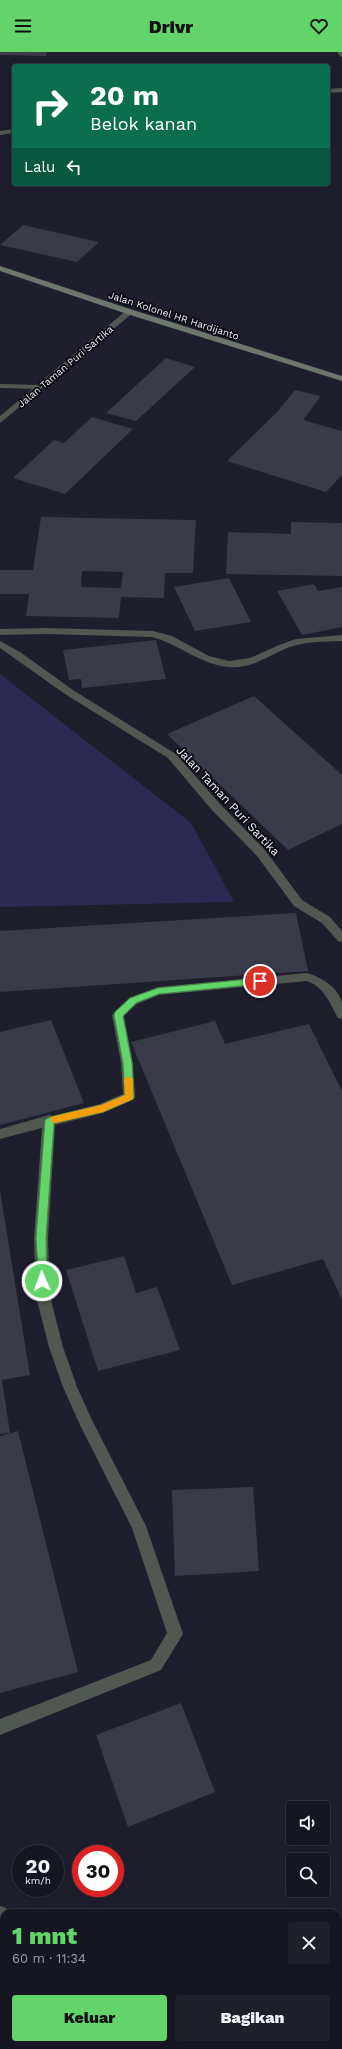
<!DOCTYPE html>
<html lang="id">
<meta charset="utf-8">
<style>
body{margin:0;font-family:"Work Sans",sans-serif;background:#1f1f2a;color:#f1f3f6;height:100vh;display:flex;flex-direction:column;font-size:15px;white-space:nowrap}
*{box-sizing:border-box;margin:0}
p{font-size:13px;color:#9e9fa5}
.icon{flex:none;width:22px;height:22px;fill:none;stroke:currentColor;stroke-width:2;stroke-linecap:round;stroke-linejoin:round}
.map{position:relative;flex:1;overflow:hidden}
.details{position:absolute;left:0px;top:1857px;width:342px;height:140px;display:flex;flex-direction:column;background:#161622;border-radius:12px 12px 0 0;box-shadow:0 2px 10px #0003,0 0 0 1px #353540}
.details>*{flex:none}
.banner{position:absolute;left:12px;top:12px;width:318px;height:122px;border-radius:4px;box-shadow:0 2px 10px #0003,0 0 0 1px #353540;background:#0b6e4f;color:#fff;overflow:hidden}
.buttons{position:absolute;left:286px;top:1749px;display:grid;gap:8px}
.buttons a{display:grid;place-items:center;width:44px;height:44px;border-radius:4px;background:#161622;box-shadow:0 2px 10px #0003,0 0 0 1px #353540;font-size:20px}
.speed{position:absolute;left:12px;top:1793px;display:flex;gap:8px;font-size:20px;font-weight:700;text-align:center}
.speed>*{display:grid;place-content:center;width:52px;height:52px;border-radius:50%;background:#161622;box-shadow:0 2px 10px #0003,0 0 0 1px #353540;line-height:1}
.speed small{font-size:10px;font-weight:400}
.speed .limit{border:6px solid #d22;background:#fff;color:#111}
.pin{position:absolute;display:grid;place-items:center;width:34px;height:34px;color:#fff;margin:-17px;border:2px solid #fff;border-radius:50%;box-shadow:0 1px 4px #0007}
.me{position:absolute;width:44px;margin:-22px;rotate:358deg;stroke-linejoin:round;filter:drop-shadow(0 0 3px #0008)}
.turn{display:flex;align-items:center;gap:14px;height:84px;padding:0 12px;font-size:18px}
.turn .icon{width:52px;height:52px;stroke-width:2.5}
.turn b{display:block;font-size:28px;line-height:34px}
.then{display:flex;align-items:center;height:38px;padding:0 12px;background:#0003;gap:8px;font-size:15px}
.round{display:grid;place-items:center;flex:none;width:42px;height:42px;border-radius:4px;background:#1f1f2a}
.summary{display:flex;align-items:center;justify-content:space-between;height:68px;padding:0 12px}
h1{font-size:24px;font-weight:800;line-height:30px;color:#62d469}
.action{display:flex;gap:8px;margin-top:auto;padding:8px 12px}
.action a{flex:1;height:46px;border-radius:4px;background:#62d469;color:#111;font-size:16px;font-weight:800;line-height:46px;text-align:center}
.action a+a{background:#1f1f2a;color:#f1f3f6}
header{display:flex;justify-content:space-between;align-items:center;height:52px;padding:0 12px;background:#62d469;color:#111;font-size:18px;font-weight:800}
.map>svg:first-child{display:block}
</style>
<header><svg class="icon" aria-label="menu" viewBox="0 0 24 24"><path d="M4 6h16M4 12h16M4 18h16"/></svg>Drivr<svg class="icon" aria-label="heart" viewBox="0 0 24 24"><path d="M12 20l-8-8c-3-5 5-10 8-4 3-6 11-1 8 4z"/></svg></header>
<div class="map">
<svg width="342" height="1997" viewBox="0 0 342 1997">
<rect width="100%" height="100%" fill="#1e1e2d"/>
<!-- green -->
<path fill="#2c2a52" d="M0 622 191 771 234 850 0 855Z"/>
<!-- building -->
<g fill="#393a4a" fill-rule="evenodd">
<path d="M0 0H47L46 4 0 3Z"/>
<path d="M23 173 99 190 77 210 0 193Z"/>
<path d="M166 306 195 315 136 369 106 361Z"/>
<path d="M295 338 321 344 303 368 342 379V423L326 440 227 409 277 360Z"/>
<path d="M92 365 133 377 65 442 13 426 54 388 64 391Z"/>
<path d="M41 465 196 468 193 521H165L164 546 121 545 119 566 26 564 29 542H0V518H33ZM82 519 123 520 121 536 81 535Z"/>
<path d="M291 470 342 471V524L226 522 228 480 291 482Z"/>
<path d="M229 526 251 570 195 579 174 535Z"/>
<path d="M314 532 318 539 342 535V575L302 583 277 539Z"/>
<path d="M156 588 166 627 82 636 81 627 69 628 63 598Z"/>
<path d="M254 644 342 723V772L288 798 167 682Z"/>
<path d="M296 861 308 919 0 940V879Z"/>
<path d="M51 968 84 1051 0 1073V980Z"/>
<path d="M215 969 225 992 309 972 342 1039V1248L323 1207 232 1233 131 990Z"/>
<path d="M0 1139 30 1323 2 1328 10 1381 0 1382Z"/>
<path d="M124 1204 136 1241 157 1235 180 1298 98 1319 66 1218Z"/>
<path d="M18 1379 78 1620 0 1641V1384Z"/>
<path d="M253 1435 259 1519 175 1524 172 1438Z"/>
<path d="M181 1651 215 1740 128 1775 96 1683Z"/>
<path d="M110 1993H253L255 1997H112Z"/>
</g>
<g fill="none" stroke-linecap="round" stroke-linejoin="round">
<!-- lane -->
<path fill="#515751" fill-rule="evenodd" d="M0 332 41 333 45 335 41 337 0 336Z"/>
<!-- street -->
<g fill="#515751" fill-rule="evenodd">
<path d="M337 0H342V5L340 4Z"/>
<path d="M342 36V40L328 41V37Z"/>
<path d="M14 77V81L0 83V79Z"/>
<path d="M127 258 134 260 0 371V364Z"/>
<path d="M46 576 153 579 172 584 209 604 229 609 250 606 279 593 296 587 342 583V589C326 590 309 589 293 594 272 601 253 617 229 615 201 613 179 592 152 585L46 582 0 583V577Z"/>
<path d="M0 589 20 600 73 638 176 702 219 751 265 798 302 848 330 865 342 879V890L338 889 322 871 294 854 257 804 211 757 168 706 65 642 0 596Z"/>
<path d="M307 921C321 925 338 935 342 951 342 956 342 962 342 967L338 966C330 951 324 935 307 929L159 943 137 952 124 964 133 1011 135 1045 133 1048 103 1061 55 1073 48 1186 50 1244 63 1295 77 1335 91 1366 146 1474 183 1582 161 1618 0 1683V1667L151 1608 167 1581 132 1476 80 1373 63 1335 49 1295 36 1244 34 1186 42 1076 0 1087V1077L49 1063 52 1064 100 1052 123 1042 121 1011 112 963 129 946 158 935Z"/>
<path d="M0 1854 6 1856 8 1861H4V1881L0 1880Z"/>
<path d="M37 1993H55L57 1997H39Z"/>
</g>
<!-- secondary -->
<path fill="#6d776d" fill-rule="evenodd" d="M0 214 133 258 342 324V329L127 262 0 219Z"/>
</g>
<!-- route -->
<path fill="#62d469" stroke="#408a44" d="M260 926 265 929 260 932 159 942 136 951 123 964 132 1011 134 1045 133 1047 103 1060 54 1071 46 1186 47 1229 42 1234 39 1232 36 1186 45 1068 50 1065 101 1053 125 1043 123 1011 114 963 115 960 130 946 158 936Z"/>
<!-- slow -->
<path fill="#f59e0b" d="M128 1024 133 1027V1047L103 1060 55 1071 51 1070V1065L101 1053 125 1043 124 1027Z"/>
<g text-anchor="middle" stroke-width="3.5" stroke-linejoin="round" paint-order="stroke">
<!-- far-street labels -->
<g font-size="10" fill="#eeeef9" stroke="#09090f">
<text transform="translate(174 263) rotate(18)" y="4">Jalan Kolonel HR Hardijanto</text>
<text transform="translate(65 314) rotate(-40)" y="4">Jalan Taman Puri Sartika</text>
</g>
<!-- street labels -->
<g font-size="12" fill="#eeeef9" stroke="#09090f">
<text transform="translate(228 749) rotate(47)" y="4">Jalan Taman Puri Sartika</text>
</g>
</g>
</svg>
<div class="buttons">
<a><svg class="icon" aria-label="sound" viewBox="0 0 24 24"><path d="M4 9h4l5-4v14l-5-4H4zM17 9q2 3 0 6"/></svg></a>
<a><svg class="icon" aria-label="search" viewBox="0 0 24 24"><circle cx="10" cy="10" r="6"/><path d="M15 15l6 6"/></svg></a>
</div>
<div class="speed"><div>20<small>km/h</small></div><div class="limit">30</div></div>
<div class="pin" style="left:260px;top:929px;background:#d93025"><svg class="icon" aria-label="arrive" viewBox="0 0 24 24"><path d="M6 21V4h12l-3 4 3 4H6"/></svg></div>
<svg class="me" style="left:42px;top:1229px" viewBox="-20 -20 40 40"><circle r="17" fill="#62d469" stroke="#fff" stroke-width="3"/><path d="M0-11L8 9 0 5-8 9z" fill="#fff"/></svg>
<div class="banner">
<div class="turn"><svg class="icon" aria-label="right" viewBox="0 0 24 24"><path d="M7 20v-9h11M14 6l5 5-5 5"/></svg><div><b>20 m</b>Belok kanan</div></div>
<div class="then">Lalu<svg class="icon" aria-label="left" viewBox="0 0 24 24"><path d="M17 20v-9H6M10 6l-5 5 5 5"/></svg></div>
</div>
<section class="details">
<div class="summary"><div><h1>1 mnt</h1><p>60 m · 11:34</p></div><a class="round"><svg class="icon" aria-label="close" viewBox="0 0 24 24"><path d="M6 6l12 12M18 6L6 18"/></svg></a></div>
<div class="action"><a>Keluar</a><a>Bagikan</a></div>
</section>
</div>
